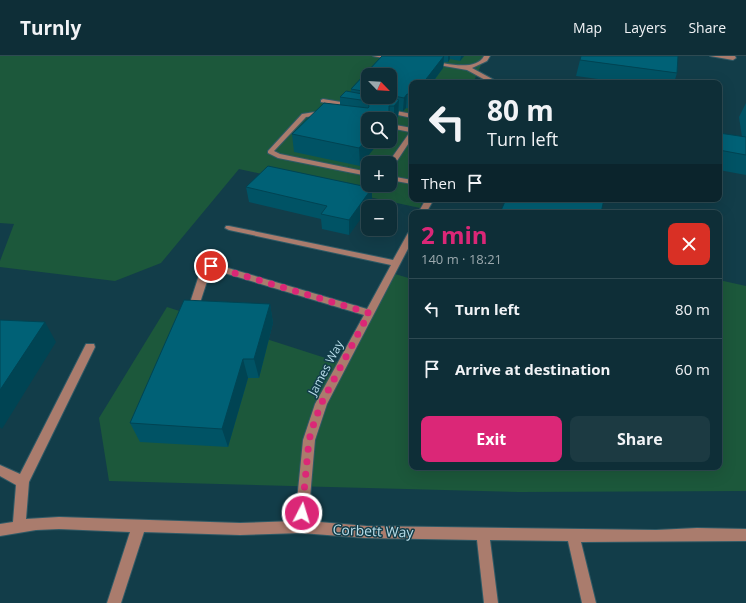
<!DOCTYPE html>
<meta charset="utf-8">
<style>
body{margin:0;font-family:"Open Sans",sans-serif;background:#1c3a42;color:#f1f3f6;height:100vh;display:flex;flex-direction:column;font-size:15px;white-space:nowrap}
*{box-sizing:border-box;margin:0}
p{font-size:13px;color:#9ba8ad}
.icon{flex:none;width:22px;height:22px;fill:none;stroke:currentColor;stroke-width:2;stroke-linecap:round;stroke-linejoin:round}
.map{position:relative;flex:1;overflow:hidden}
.drawer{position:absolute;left:409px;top:154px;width:313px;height:260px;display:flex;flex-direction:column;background:#0e2e37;border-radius:8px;box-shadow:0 4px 16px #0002,0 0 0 1px #2e4a52}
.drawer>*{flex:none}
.top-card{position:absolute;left:409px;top:24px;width:313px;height:122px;border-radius:8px;box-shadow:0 4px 16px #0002,0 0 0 1px #2e4a52;background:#0e2e37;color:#f1f3f6;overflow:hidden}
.needle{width:26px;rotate:115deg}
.fabs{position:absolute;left:361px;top:12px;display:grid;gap:8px}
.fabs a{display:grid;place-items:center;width:36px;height:36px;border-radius:8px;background:#0e2e37;box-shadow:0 4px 16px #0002,0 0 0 1px #2e4a52;font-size:20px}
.pin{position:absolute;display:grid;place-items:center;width:34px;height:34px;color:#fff;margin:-17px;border:2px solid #fff;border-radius:50%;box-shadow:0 1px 4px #0007}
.me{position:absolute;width:44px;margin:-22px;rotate:5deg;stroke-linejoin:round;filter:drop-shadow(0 0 3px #0008)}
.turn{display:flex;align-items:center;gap:14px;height:84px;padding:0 12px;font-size:18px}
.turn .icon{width:52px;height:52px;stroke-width:2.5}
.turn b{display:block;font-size:28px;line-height:34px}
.then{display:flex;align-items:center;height:38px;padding:0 12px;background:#0003;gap:8px;font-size:15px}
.round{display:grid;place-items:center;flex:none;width:42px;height:42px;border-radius:8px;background:#1c3a42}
.overview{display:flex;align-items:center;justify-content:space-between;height:68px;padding:0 12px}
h1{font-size:24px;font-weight:700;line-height:30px;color:#db2777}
.action{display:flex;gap:8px;margin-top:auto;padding:8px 12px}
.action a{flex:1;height:46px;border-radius:8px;background:#db2777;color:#fff;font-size:16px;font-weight:700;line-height:46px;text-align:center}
.action a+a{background:#1c3a42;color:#f1f3f6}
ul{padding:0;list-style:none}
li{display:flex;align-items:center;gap:12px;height:60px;padding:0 12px;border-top:1px solid #2e4a52}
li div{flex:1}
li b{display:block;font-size:15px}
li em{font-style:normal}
header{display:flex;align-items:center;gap:24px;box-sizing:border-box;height:56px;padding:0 20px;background:#0e2e37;border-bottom:1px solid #2e4a52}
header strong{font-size:19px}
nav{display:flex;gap:22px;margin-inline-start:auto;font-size:14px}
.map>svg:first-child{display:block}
</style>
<header>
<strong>Turnly</strong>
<nav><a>Map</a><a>Layers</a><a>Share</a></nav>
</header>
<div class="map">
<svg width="746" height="547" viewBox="0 0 746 547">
<rect width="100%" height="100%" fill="#123d49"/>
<!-- green -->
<g fill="#1c583b" fill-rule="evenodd">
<path d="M0 0H485L473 27H412V143H423L420 152 239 113 161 207 115 225 0 211V205L14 168 0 167ZM368 19H390V41H368ZM368 63H390V85H368ZM368 107H390V129H368Z"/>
<path d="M388 216 412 223V411H719V224L746 230V435L519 436 109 425 99 362 167 251 341 307Z"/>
</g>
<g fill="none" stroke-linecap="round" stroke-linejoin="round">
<!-- minor casing -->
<g stroke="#305a66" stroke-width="2">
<g id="minor">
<path d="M373 0H391L397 2 394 4Z"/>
<path d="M484 0H490L487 5 472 12 494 24V27H488L489 26 467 14 427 7 430 5C444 7 476 16 484 0Z"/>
<path d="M710 0H735L736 2 733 4Z"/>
<path d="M323 43 353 48 356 50 353 52 321 46V44Z"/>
<path d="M386 53 412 58V62L384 56 383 55Z"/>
<path d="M315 56 330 60 327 62 315 60 306 61 274 95 280 98 368 116V120L278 102 268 97V95L302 58Z"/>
<path d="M390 68 412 72V82L393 111H390V107H388L410 76 390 72Z"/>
<path d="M390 120 412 124V128L390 124Z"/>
<path d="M426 143H434L426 157H418Z"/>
<path d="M226 170H229L393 204 408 177 412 174V185L327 348 315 384 308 465 366 470 656 474 697 472 746 473V485L581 486 596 547H582L568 485 490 484 498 547H484L477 484 366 482 301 477 240 479 144 476 121 547H107L130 476 59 473 36 474 0 480V468L13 466 16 429 0 420V409L20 418 86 288H94L95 291 29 426 26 463 59 461 240 467 295 465 303 384 315 348 364 259 211 213 198 253 193 256 188 253 201 213 204 209 211 207 367 253 391 209 229 174 225 172Z"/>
</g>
</g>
<!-- minor -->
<use href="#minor" fill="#aa7c6d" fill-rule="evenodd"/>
</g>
<!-- wall -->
<g fill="#005365" fill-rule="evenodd">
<path d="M382 0H464L460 5 450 3 448 6H444L443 12 432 27H412V53L406 52 403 55 399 54 398 61 394 67H390V63H368L360 110 294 96 292 78 340 49V41L351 36V33ZM368 19H390V41H368Z"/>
<path d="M580 4 677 17 674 27H627L576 20Z"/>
<path d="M746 47V119L719 114V94L742 81 739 61Z"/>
<path d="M246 131 372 147 369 151H368L349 179 322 173 321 163 249 146Z"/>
<path d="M270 248 273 267 259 322H248L228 391 140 386 130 367Z"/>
</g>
<!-- shaded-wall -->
<g fill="#004453">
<path d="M444 0 443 12 432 27H423Z"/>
<path d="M448 0H450V3L448 6Z"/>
<path d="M461 0H464L460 5Z"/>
<path d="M407 38 406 52 403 55 404 42Z"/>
<path d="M399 44 398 61 394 67V50Z"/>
<path d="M389 56V63H383Z"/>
<path d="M368 82V85H380L360 110 359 92Z"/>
<path d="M372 132V147L369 151H368V153L349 179V164Z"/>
<path d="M270 248 273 267 259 322 254 303Z"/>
<path d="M45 266 56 286 2 373 0 371V334Z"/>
<path d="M243 303 248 322 228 391 222 373Z"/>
</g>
<!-- building -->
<g fill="#006176" stroke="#004453">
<path d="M382 0H444L423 27H412V39L407 38 404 42 390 39V19H368V36L351 33Z"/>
<path d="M581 0H678L677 17 580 4Z"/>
<path d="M346 35 368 39V41H381L399 44 394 50H389V56L383 63H368V82L359 92 292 78 324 47 368 52 369 51 368 45 340 41Z"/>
<path d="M719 77 746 81V99L719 94Z"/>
<path d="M268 110 372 132 349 164 321 158 327 150 246 131Z"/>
<path d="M506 143H604L601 157H500Z"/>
<path d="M184 244 270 248 254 303H243L222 373 130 367Z"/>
<path d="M0 264 45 266 0 334Z"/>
</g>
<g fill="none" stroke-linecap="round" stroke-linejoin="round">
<!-- route -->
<path stroke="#db2777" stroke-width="7" stroke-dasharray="0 12.6" d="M211 210 369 257 321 348 314 367 309 384 302 457"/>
</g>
<g text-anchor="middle" stroke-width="3" stroke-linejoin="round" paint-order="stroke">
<!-- street labels -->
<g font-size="12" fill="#b9dde9" stroke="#123d49">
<text transform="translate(326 312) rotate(-62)" y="4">James Way</text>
</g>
<!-- near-street labels -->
<g font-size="14" fill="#b9dde9" stroke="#123d49">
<text transform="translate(373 475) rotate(2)" y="5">Corbett Way</text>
</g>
</g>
</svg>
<div class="fabs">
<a><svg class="needle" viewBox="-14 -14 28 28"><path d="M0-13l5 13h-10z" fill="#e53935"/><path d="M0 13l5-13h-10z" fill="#9ba8ad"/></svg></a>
<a><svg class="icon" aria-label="search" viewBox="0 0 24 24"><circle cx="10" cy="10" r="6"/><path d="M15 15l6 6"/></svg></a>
<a>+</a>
<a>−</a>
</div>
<div class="pin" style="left:211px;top:210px;background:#d93025"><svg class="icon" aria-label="arrive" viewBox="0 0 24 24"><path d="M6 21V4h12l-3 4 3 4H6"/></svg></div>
<svg class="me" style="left:302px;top:457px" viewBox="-20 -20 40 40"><circle r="17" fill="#db2777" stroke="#fff" stroke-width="3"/><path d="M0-11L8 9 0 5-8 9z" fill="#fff"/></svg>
<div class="top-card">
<div class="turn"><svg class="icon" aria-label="left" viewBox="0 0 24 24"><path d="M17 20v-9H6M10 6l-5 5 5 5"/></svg><div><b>80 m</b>Turn left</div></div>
<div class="then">Then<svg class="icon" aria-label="arrive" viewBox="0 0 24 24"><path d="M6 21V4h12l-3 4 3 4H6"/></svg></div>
</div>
<section class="drawer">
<div class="overview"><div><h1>2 min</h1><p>140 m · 18:21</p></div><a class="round" style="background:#d93025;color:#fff"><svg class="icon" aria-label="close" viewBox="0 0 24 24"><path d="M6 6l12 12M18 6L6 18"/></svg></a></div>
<ul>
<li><svg class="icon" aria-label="left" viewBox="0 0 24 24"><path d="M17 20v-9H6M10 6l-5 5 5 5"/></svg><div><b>Turn left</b></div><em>80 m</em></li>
<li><svg class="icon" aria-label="arrive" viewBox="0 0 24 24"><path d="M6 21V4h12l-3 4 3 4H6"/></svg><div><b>Arrive at destination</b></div><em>60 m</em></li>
</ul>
<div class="action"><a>Exit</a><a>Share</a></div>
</section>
</div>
